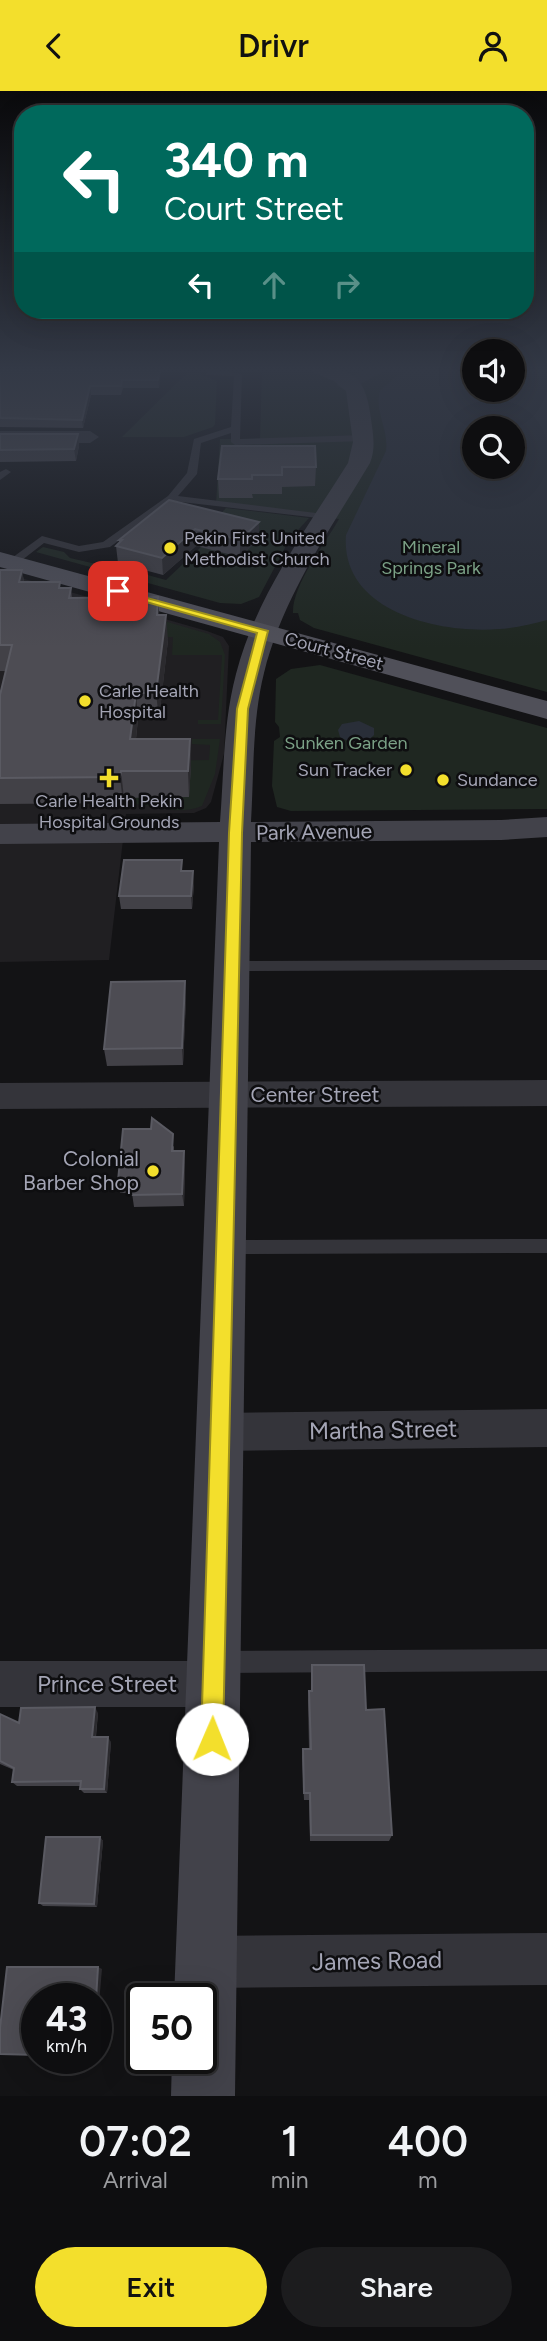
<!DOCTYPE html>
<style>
body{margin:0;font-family:Figtree,sans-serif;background:#1c1c1e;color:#f1f3f6;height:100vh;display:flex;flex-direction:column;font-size:26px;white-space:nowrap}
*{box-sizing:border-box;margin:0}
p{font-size:23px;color:#9b9c9f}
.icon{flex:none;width:38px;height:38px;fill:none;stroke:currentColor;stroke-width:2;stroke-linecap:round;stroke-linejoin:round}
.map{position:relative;height:2005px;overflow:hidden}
.details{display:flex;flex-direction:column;background:#0e0e10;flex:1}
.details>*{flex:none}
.guide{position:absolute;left:14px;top:14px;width:520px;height:214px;border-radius:28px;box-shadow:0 7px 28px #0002,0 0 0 2px #2e2e30;background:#00695c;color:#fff;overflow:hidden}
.controls{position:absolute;left:462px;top:248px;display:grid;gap:14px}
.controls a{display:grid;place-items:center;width:63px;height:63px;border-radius:50%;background:#0e0e10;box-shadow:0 7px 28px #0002,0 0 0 2px #2e2e30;font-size:35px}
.speed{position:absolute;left:21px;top:1892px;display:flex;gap:14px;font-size:35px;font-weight:700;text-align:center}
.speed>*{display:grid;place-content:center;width:91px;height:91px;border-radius:50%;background:#0e0e10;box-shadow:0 7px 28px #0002,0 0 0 2px #2e2e30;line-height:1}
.speed small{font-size:18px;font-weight:400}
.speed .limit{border:4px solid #111;border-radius:10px;background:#fff;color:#111}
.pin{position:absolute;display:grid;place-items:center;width:60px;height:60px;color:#fff;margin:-30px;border-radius:14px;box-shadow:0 4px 10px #0006}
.me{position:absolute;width:77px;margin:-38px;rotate:1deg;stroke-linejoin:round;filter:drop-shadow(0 0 5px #0008)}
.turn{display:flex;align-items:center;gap:24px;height:147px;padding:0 35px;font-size:32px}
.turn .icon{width:91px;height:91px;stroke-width:2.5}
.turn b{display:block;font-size:49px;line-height:60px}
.lanes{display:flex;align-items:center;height:66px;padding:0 35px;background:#0003;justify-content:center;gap:35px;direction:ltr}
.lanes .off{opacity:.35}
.eta{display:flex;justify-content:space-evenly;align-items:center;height:119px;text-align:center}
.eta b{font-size:42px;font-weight:600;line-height:49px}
.primary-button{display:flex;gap:14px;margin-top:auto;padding:14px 35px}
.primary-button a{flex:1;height:80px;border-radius:42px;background:#f3df2c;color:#111;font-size:28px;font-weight:600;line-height:80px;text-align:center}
.primary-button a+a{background:#1c1c1e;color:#f1f3f6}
header{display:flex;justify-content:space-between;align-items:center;height:91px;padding:0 35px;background:#f3df2c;color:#111;font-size:32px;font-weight:600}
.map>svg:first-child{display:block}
</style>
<header><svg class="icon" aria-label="back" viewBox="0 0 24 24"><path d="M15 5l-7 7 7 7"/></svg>Drivr<svg class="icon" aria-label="person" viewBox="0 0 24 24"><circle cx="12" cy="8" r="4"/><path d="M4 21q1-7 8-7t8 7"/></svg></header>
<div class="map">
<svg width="547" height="2005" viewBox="0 0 547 2005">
<rect width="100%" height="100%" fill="#131315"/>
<!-- built -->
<path fill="#201f22" d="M0 481 207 540 223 546 229 555 224 663 211 711 206 717 194 722 126 723 109 869 0 871Z"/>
<!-- green -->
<g fill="#1f2721" fill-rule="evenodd">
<path d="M192 277H205L201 283 217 290 215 333 213 336 184 346H122Z"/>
<path d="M247 277H474V299H513V277H547V601L314 537 300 529 298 522H293C292 494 325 453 339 428L216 413 220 348H260L262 281 247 280ZM474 338H513V376H474Z"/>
<path d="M226 417 309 427 289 449 259 506 241 513 220 512 36 461 43 456 64 461 70 467 96 473H107L166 489 201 456 244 467 252 465 246 460 258 448 212 432Z"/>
<path d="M109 514 209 543 220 551 225 564 221 633H198V629H218L222 564H172L173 546H159Z"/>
<path d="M320 574 547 637V718L291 720 277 716 272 695 274 650 280 646 279 636 275 631 276 588 291 578Z"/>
<path d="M192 648H220L215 683 202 715C175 726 151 712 123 712L144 670 209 669 210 654 192 653Z"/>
</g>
<!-- water -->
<g fill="#292e38" fill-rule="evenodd">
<path d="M414 277H474V299H513V277H547V529C532 533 515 537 499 538 440 543 340 521 346 444L386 360C389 339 374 320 380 300L398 284ZM474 338H513V376H474Z"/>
<path d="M359 630 374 637V644C365 654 351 653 340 646L338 639 342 633Z"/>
</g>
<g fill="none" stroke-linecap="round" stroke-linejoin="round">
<!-- lane -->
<g fill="#34343a" fill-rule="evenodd">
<path d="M208 277 242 283 240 348 365 344 369 347 365 350 235 354 231 351V342L201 352 197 383 178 405 324 423 327 424V428L173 410 110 456 79 461 44 452 17 473H9V469L42 445 79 455 103 451 168 405 187 382 194 348 231 336 234 285 206 284Z"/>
<path d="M6 378 11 381 0 389V381Z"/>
<path d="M547 869V879L232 880 225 875 232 870Z"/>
<path d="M547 1148V1162L225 1163 219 1161 216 1156 219 1151 225 1149Z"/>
<path d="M547 1558V1580L220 1582 212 1579 209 1571 212 1563 220 1560Z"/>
</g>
<!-- street -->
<g fill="#34343a" fill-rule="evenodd">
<path d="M368 277H390L351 298 345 299 336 294Z"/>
<path d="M0 340H90L99 346 90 352H0Z"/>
<path d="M547 989V1015L0 1018V992Z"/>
<path d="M547 1318V1356L220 1360 206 1355 200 1341 206 1327 220 1322Z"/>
<path d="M0 1570H213L229 1577 236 1593 229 1609 213 1616H0Z"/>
<path d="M547 1842V1894L207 1897 188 1890 181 1871 188 1852 207 1845Z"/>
</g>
<!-- secondary -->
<path fill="#42424a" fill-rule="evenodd" d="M309 277C352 275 366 285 371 328 373 343 376 357 370 372 330 439 283 505 264 582 252 630 254 681 251 731L501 729 547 726V746L501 749 251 751 235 2005H171L172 1967H201V1908H174L219 751 0 753V733L220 731C224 681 223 632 236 583 256 505 306 439 348 372L353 351 346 300 334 290 312 281Z"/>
<!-- primary -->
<path fill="#505059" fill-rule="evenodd" d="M0 461 547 610V628L0 476Z"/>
</g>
<!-- wall -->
<g fill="#424147">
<path d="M0 277H161L159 297H123L121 304H91L83 337 0 336Z"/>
<path d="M0 343H78L79 355 76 370 0 371Z"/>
<path d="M222 355 316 376 315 395 282 396V403H252L253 407H219L218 388Z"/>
<path d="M169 409 259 431V448L240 466 196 455 163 484 118 472 116 455 119 452V449Z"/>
<path d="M0 479H22L24 491 61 497H71L72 507 160 524 168 549 159 628H138L136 648H190L191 674 189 706 124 707 123 712 0 713V604L6 580H0Z"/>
<path d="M182 769V780L194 793 192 818H121L119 805Z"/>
<path d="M186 908 183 974 107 975 104 958Z"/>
<path d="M174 1055V1060L185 1072 184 1115 134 1116 132 1102H120L118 1090Z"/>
<path d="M312 1574 366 1619 392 1744 389 1750H310L309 1709H304L302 1666 303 1658H309L308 1609 309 1600H311Z"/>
<path d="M98 1622 96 1646 111 1651 107 1702H84L80 1698 81 1695H17L12 1691 14 1679 0 1673V1623L19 1632Z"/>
<path d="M100 1746 103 1750 97 1816 43 1815 39 1812Z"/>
</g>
<!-- shaded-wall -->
<g fill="#2b2a2e">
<path d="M160 277H161L159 297 158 289Z"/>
<path d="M90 295 91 304 83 337 82 329Z"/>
<path d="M78 343 79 355 76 370 74 358Z"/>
<path d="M259 431V448L240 466V449Z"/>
<path d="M195 438 196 455 163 484 162 467Z"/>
<path d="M22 479 26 504 19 491Z"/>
<path d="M158 506 160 532 157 524Z"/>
<path d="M166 524 168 549 159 628 156 602Z"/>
<path d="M136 602 138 628 133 674 130 648Z"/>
<path d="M190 648 191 674 189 706 188 680Z"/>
<path d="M121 680 124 707 123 712 120 686Z"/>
<path d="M193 780 194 793 192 818 191 805Z"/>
<path d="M185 890 186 908 183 974 182 957Z"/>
<path d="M184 1060 185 1072 184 1115 182 1103Z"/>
<path d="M95 1616 98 1622 95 1651 92 1646Z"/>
<path d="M108 1646 111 1651 107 1702 104 1698Z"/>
<path d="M100 1746 103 1750 97 1816 94 1813Z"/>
<path d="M98 1876 102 1878 96 1947V1908Z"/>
</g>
<!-- building -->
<g fill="#4d4c53" stroke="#5a5a62" stroke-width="2">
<path d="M0 277H160L158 289H122L121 295H90L82 329 0 327Z"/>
<path d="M0 343H78L74 358 0 359Z"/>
<path d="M222 355H315L316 376H282V384H252V388H218Z"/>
<path d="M169 409 259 431 240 449 195 438 162 467 116 455 122 449H119Z"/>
<path d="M0 479H22L19 491H60L59 497H71L69 507 158 506 157 524H166L156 602H136L130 648H190L188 680H121L120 686 0 687V604L12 554H0Z"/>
<path d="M124 769H182L181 780H193L191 805H119Z"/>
<path d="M185 890 182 957 104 958 111 891Z"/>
<path d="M152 1027 173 1043 172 1060H184L182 1103 132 1104 133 1090H118L123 1038H151Z"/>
<path d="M312 1574H364L366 1619 384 1618 392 1744H311L310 1702H304L303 1658H311L309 1600H312Z"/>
<path d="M95 1616 92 1646H108L104 1698H80L81 1690 12 1691 14 1677 0 1670V1623L19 1632 21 1617Z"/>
<path d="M46 1746H100L94 1813 39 1812Z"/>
<path d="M7 1876H98L96 1908H37V1964L0 1963V1937Z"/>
</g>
<!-- sky -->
<linearGradient id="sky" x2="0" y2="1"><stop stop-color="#0a0a0c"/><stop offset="0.5" stop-color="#333946"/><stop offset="1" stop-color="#333946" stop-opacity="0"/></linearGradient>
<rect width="547" height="557" fill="url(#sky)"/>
<!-- route -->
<path fill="#f3df2c" stroke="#9e911d" stroke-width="2" d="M114 498 268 540 248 618 242 742 223 1648 220 1656 212 1660 204 1656 201 1648 229 742 237 618 257 542 114 502Z"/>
<!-- markers -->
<g fill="#f3df2c" stroke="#0e0e10" stroke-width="2.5">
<circle cx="170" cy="457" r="7"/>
<circle cx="85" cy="610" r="7"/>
<circle cx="406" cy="679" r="7"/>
<path d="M105.5 676.5h7v7h7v7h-7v7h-7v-7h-7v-7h7z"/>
<circle cx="443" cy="689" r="7"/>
<circle cx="153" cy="1080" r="7"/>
</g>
<g text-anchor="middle" stroke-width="5" stroke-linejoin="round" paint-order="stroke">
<!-- far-poi labels -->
<g font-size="18" fill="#a4a5b5" stroke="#0e0e10" text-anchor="start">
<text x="184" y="453">Pekin First United<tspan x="184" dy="21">Methodist Church</tspan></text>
<text x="99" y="606">Carle Health<tspan x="99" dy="21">Hospital</tspan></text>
<text x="392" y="685" text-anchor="end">Sun Tracker</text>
<text x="457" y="695">Sundance</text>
<text x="109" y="716" text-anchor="middle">Carle Health Pekin<tspan x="109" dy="21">Hospital Grounds</tspan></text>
</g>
<!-- far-park labels -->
<g font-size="18" fill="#7ba186" stroke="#0e0e10">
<text x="431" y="462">Mineral<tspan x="431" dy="21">Springs Park</tspan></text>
<text x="346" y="658">Sunken Garden</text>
</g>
<!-- far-street labels -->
<g font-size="18" fill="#a4a5b5" stroke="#0e0e10">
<text transform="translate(334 560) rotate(15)" y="6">Court Street</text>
</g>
<!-- street labels -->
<g font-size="21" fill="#a4a5b5" stroke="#0e0e10">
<text transform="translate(314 741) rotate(-1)" y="7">Park Avenue</text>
<text x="315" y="1011">Center Street</text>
</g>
<!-- poi labels -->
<g font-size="21" fill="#a4a5b5" stroke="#0e0e10" text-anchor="end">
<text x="139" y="1075">Colonial<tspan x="139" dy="24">Barber Shop</tspan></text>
</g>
<!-- near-street labels -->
<g font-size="24" fill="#a4a5b5" stroke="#0e0e10">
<text transform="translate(383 1339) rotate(-1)" y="8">Martha Street</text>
<text x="107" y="1601">Prince Street</text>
<text transform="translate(377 1870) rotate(-1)" y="8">James Road</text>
</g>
</g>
</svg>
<div class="controls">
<a><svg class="icon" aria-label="sound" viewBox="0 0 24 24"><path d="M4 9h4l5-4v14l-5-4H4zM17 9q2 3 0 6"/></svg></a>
<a><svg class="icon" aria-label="search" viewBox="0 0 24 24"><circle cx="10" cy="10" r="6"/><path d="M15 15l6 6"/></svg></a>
</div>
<div class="speed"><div>43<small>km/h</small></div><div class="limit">50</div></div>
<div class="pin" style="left:118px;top:500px;background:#d93025"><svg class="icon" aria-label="arrive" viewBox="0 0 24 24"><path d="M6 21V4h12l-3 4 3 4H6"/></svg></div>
<svg class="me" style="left:212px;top:1648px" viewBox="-20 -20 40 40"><circle r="19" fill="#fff"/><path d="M0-13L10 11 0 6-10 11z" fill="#f3df2c"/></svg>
<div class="guide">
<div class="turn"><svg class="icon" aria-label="left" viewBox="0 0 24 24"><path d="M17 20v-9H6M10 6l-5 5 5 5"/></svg><div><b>340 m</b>Court Street</div></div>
<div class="lanes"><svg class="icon" aria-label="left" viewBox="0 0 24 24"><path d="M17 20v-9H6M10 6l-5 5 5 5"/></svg><svg class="icon off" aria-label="ahead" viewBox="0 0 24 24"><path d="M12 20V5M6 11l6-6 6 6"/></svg><svg class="icon off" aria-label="right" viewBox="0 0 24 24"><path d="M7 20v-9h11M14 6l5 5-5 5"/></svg></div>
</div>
</div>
<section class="details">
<div class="eta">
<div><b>07:02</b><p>Arrival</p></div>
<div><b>1</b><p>min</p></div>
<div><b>400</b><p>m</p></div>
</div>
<div class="primary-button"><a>Exit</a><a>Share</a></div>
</section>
